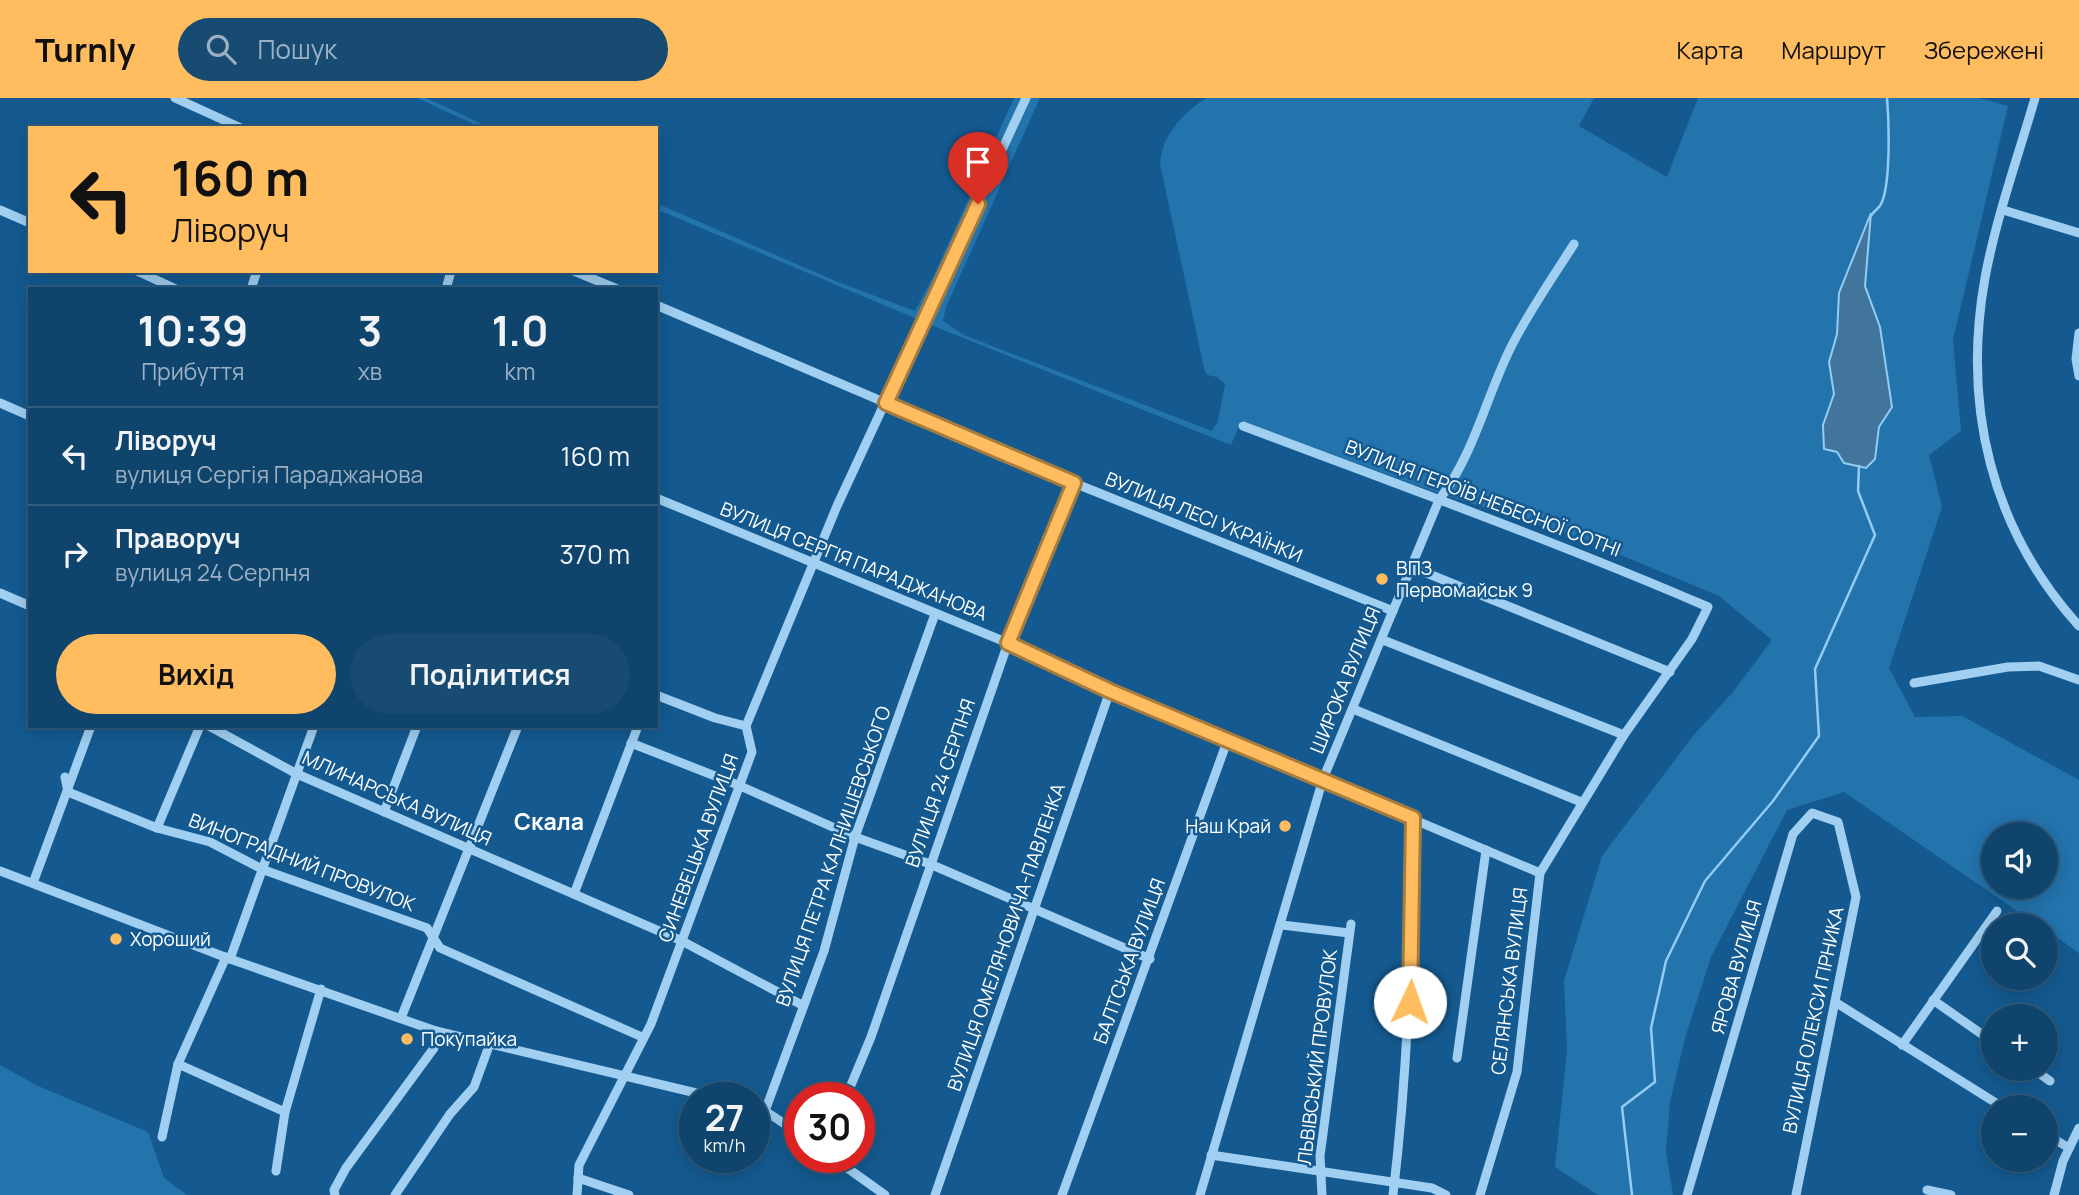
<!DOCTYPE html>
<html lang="uk">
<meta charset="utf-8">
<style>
body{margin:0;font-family:Manrope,sans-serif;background:#184b72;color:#f1f3f6;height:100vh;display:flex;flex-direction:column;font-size:26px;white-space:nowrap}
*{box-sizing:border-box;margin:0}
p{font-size:23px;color:#9bb0c2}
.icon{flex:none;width:38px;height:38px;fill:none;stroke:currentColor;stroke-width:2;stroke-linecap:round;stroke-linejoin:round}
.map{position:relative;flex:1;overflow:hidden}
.sheet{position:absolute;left:28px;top:189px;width:630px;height:441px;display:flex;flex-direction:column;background:#0f446c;border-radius:0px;box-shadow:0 4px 18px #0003,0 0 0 2px #2f5c7f}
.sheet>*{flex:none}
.top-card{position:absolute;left:28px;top:28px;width:630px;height:147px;border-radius:0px;box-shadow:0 4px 18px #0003,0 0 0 2px #2f5c7f;background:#ffbd60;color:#111;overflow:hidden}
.controls{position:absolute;left:1981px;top:724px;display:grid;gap:14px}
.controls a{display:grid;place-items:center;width:77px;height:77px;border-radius:50%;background:#0f446c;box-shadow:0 4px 18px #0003,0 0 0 2px #2f5c7f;font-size:35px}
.speed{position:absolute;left:679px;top:984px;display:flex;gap:14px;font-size:35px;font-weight:700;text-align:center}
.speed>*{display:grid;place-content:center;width:91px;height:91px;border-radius:50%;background:#0f446c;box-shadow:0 4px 18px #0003,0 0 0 2px #2f5c7f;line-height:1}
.speed small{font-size:18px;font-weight:400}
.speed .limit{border:10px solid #d22;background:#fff;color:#111}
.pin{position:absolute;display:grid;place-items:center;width:60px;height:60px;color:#fff;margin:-72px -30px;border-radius:50% 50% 50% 0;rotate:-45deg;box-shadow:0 0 7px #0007}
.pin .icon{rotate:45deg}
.me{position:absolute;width:77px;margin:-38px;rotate:3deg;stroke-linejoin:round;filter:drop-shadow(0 0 5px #0008)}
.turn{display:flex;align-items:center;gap:24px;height:147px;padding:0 28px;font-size:32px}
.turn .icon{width:91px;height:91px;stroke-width:2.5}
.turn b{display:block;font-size:49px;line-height:60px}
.eta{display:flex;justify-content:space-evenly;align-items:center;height:119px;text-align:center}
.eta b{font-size:42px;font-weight:700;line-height:49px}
.cta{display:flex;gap:14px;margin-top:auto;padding:14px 28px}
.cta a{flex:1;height:80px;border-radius:42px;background:#ffbd60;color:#111;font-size:28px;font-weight:700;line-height:80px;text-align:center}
.cta a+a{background:#184b72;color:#f1f3f6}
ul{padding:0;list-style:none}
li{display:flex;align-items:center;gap:21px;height:98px;padding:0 28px;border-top:2px solid #2f5c7f}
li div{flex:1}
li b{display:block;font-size:26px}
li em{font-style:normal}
header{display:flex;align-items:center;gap:42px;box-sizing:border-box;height:98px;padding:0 35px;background:#ffbd60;color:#111}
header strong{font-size:33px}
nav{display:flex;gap:38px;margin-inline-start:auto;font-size:24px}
.search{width:490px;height:63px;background:#184b72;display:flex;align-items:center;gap:18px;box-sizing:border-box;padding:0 24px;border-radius:38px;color:#9bb0c2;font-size:26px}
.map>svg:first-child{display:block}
</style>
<header>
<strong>Turnly</strong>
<div class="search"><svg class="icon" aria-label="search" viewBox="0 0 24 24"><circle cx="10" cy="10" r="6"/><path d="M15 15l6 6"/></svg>Пошук</div>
<nav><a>Карта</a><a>Маршрут</a><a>Збережені</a></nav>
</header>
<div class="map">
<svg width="2079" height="1097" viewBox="0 0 2079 1097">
<rect width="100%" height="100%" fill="#145a90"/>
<!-- green -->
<g fill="#2373ad" fill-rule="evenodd">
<path d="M417 0H426L491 30H482Z"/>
<path d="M1014 0H1040L946 209 943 223 964 237 1212 333 1218 323 1225 286 1217 279 1207 277 1204 270 1160 66C1162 37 1183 15 1206 0H1594L1579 28 1667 79 1698 0H1979L2008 8 1953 242 1961 333 1929 357 1942 409 1889 570 1915 619 1962 618 2079 682V855L2046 832V828H2039L1844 694 1787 712 1711 859 1685 940 1670 1004 1666 1054 1673 1097H1598L1555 1069 1567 952 1564 883 1602 758 1693 638 1733 594 1772 542 1719 498 1580 440 1438 395 1241 323 1231 347 936 229 656 111V105L838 184 915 213 935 175ZM1993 737H2046V789H1993Z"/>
<path d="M0 967 38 988 148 1034 164 1080 187 1097H0Z"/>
</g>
<!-- water -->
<path fill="#42759c" stroke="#92ccf4" stroke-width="2" d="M1871 115 1865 188 1880 229 1892 309 1879 329 1875 361 1866 370 1844 365 1837 354 1824 351 1823 327 1834 296 1829 264 1837 236 1839 195Z"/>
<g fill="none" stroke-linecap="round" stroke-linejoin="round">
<!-- stream -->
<g stroke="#92ccf4" stroke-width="2.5">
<path d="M1871 118C1873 113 1879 111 1881 106 1891 87 1889 23 1887 0"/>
<path d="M1632 1097 1622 1009 1655 984 1651 930 1666 863 1705 783 1773 703 1819 638 1815 571 1875 437 1858 393 1859 368"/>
</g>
<!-- minor -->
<g stroke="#a0cff1" stroke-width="9">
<path d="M175 0 241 30"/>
<path d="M2035 0C2018 59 1996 120 1985 180 1962 308 1991 431 2079 528"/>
<path d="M0 112 30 125"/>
<path d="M2003 112 2079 135"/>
<path d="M137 173 176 191"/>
<path d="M574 173 617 191"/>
<path d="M251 191 257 173"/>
<path d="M446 191 451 173"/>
<path d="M656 207 1074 385 1393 513"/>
<path d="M2079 235 2076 261 2079 278"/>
<path d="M0 305 30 318"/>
<path d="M1243 328C1399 387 1555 443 1708 509L1692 541 1624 637 1540 775 1517 974 1480 1097"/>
<path d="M656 400 1008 545 1110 593 1540 775"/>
<path d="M1410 472 1424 474 1670 574"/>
<path d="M0 495 30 508"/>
<path d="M1383 542 1624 637"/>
<path d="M1914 585 2008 569 2039 568 2079 582"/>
<path d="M656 597 715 620 746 628"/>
<path d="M1353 611 1581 704"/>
<path d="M209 628 297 676 682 843 802 907"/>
<path d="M631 645 738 687 855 739 930 766 1150 861"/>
<path d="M65 679 68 694 157 730 210 744 264 772 427 830 440 850 642 939"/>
<path d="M384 714 417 628"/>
<path d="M157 730 200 628"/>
<path d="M0 773 230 861 436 933 713 999"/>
<path d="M33 785 91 628"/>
<path d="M574 796 638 628"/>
<path d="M1282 827 1349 835"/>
<path d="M230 861 314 628"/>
<path d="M1933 902 1993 944"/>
<path d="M1835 904 2004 1010"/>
<path d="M401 920 518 628"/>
<path d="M1902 947 1997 813"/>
<path d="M1457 960 1486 752"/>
<path d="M178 966 285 1014"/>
<path d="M2033 971 2050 983"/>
<path d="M846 999 871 939 1008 545 1074 385"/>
<path d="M754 1010 765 1013 800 1036"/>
<path d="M765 1013 824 853 855 739 935 516"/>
<path d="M2046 1036 2069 1050"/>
<path d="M162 1039 178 966 226 859"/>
<path d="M1211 1057 1432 1090 1446 1097"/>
<path d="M832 1059 885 1097"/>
<path d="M276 1073 285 1014 321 891"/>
<path d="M578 1080 629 1097"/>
<path d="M1927 1092 1951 1097"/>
<path d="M335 1097 334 1092 346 1070 434 950 436 933"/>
<path d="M395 1097 450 1016 474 989 489 948"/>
<path d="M577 1097 579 1067 651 926 752 654 746 628 837 408 1026 0"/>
<path d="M935 1097 1110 593"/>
<path d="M1062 1097 1228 641"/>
<path d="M1200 1097 1323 681 1439 402C1475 355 1486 298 1512 247 1530 212 1553 179 1574 146"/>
<path d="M1322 1097 1320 1058 1351 826"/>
<path d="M1393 1097C1408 972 1412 847 1413 720"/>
<path d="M1687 1097 1793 736 1812 715 1838 724 1856 799 1796 1097"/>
<path d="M2054 1097 2063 1063 2079 1030"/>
</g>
</g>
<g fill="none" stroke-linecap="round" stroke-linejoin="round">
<!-- route casing -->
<g stroke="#a67b3e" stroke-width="18">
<path id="route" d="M978 106 886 305 1074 385 1008 545 1110 593 1413 720 1410 904"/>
</g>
<!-- route -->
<use href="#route" stroke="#ffbd60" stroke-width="12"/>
</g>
<!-- markers -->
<g fill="#ffbd60" stroke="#145a90" stroke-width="2.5">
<circle cx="1382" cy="481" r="7"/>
<circle cx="1285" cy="728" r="7"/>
<circle cx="116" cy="841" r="7"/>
<circle cx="407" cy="941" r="7"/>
</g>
<g text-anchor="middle" stroke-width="5" stroke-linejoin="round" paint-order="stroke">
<!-- street labels -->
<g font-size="19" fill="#fff" stroke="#145a90">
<text transform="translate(1483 400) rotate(21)" y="7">ВУЛИЦЯ ГЕРОЇВ НЕБЕСНОЇ СОТНІ</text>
<text transform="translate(1204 419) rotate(22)" y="7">ВУЛИЦЯ ЛЕСІ УКРАЇНКИ</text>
<text transform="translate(854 463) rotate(22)" y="7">ВУЛИЦЯ СЕРГІЯ ПАРАДЖАНОВА</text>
<text transform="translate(1345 582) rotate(-68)" y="7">ШИРОКА ВУЛИЦЯ</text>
<text transform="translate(940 685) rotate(-71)" y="7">ВУЛИЦЯ 24 СЕРПНЯ</text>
<text transform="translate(397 700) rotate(24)" y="7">МЛИНАРСЬКА ВУЛИЦЯ</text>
<text transform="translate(698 750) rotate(-70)" y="7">СИНЕВЕЦЬКА ВУЛИЦЯ</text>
<text transform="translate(833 758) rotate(-71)" y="7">ВУЛИЦЯ ПЕТРА КАЛНИШЕВСЬКОГО</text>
<text transform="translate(302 764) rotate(21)" y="7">ВИНОГРАДНИЙ ПРОВУЛОК</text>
<text transform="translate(1006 839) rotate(-71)" y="7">ВУЛИЦЯ ОМЕЛЯНОВИЧА-ПАВЛЕНКА</text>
<text transform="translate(1129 863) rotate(-70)" y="7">БАЛТСЬКА ВУЛИЦЯ</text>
<text transform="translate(1736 869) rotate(-74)" y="7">ЯРОВА ВУЛИЦЯ</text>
<text transform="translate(1509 883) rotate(-83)" y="7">СЕЛЯНСЬКА ВУЛИЦЯ</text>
<text transform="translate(1813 922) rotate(-78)" y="7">ВУЛИЦЯ ОЛЕКСИ ГІРНИКА</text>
<text transform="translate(1317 959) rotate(-83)" y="7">ЛЬВІВСЬКИЙ ПРОВУЛОК</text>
</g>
<!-- poi labels -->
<g font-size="19" fill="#fff" stroke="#145a90" text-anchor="start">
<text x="1396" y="477">ВПЗ<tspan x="1396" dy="22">Первомайськ 9</tspan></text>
<text x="1271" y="735" text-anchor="end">Наш Край</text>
<text x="130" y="848">Хороший</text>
<text x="421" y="948">Покупайка</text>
</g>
<!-- quarter labels -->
<g font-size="23" font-weight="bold" fill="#fff" stroke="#145a90">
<text x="549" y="732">Скала</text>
</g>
</g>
</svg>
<div class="controls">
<a><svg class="icon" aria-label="sound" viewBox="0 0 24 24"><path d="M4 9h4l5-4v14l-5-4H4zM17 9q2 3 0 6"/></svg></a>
<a><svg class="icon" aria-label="search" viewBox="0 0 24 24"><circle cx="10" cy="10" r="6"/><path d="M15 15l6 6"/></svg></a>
<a>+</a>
<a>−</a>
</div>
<div class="speed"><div>27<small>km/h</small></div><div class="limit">30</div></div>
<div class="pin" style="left:978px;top:106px;background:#d93025"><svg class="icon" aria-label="arrive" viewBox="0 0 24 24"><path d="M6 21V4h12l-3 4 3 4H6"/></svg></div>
<svg class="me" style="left:1410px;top:904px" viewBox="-20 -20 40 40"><circle r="19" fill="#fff"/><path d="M0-13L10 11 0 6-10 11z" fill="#ffbd60"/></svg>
<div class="top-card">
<div class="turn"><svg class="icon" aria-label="left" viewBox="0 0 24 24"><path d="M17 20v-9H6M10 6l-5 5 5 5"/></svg><div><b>160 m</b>Ліворуч</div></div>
</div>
<section class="sheet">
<div class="eta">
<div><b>10:39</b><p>Прибуття</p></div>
<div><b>3</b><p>хв</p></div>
<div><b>1.0</b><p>km</p></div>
</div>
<ul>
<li><svg class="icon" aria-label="left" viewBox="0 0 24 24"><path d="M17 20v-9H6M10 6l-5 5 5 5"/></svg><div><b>Ліворуч</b><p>вулиця Сергія Параджанова</p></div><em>160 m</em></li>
<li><svg class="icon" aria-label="right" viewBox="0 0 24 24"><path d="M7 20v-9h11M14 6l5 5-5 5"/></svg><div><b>Праворуч</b><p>вулиця 24 Серпня</p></div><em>370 m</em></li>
</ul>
<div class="cta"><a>Вихід</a><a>Поділитися</a></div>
</section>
</div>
